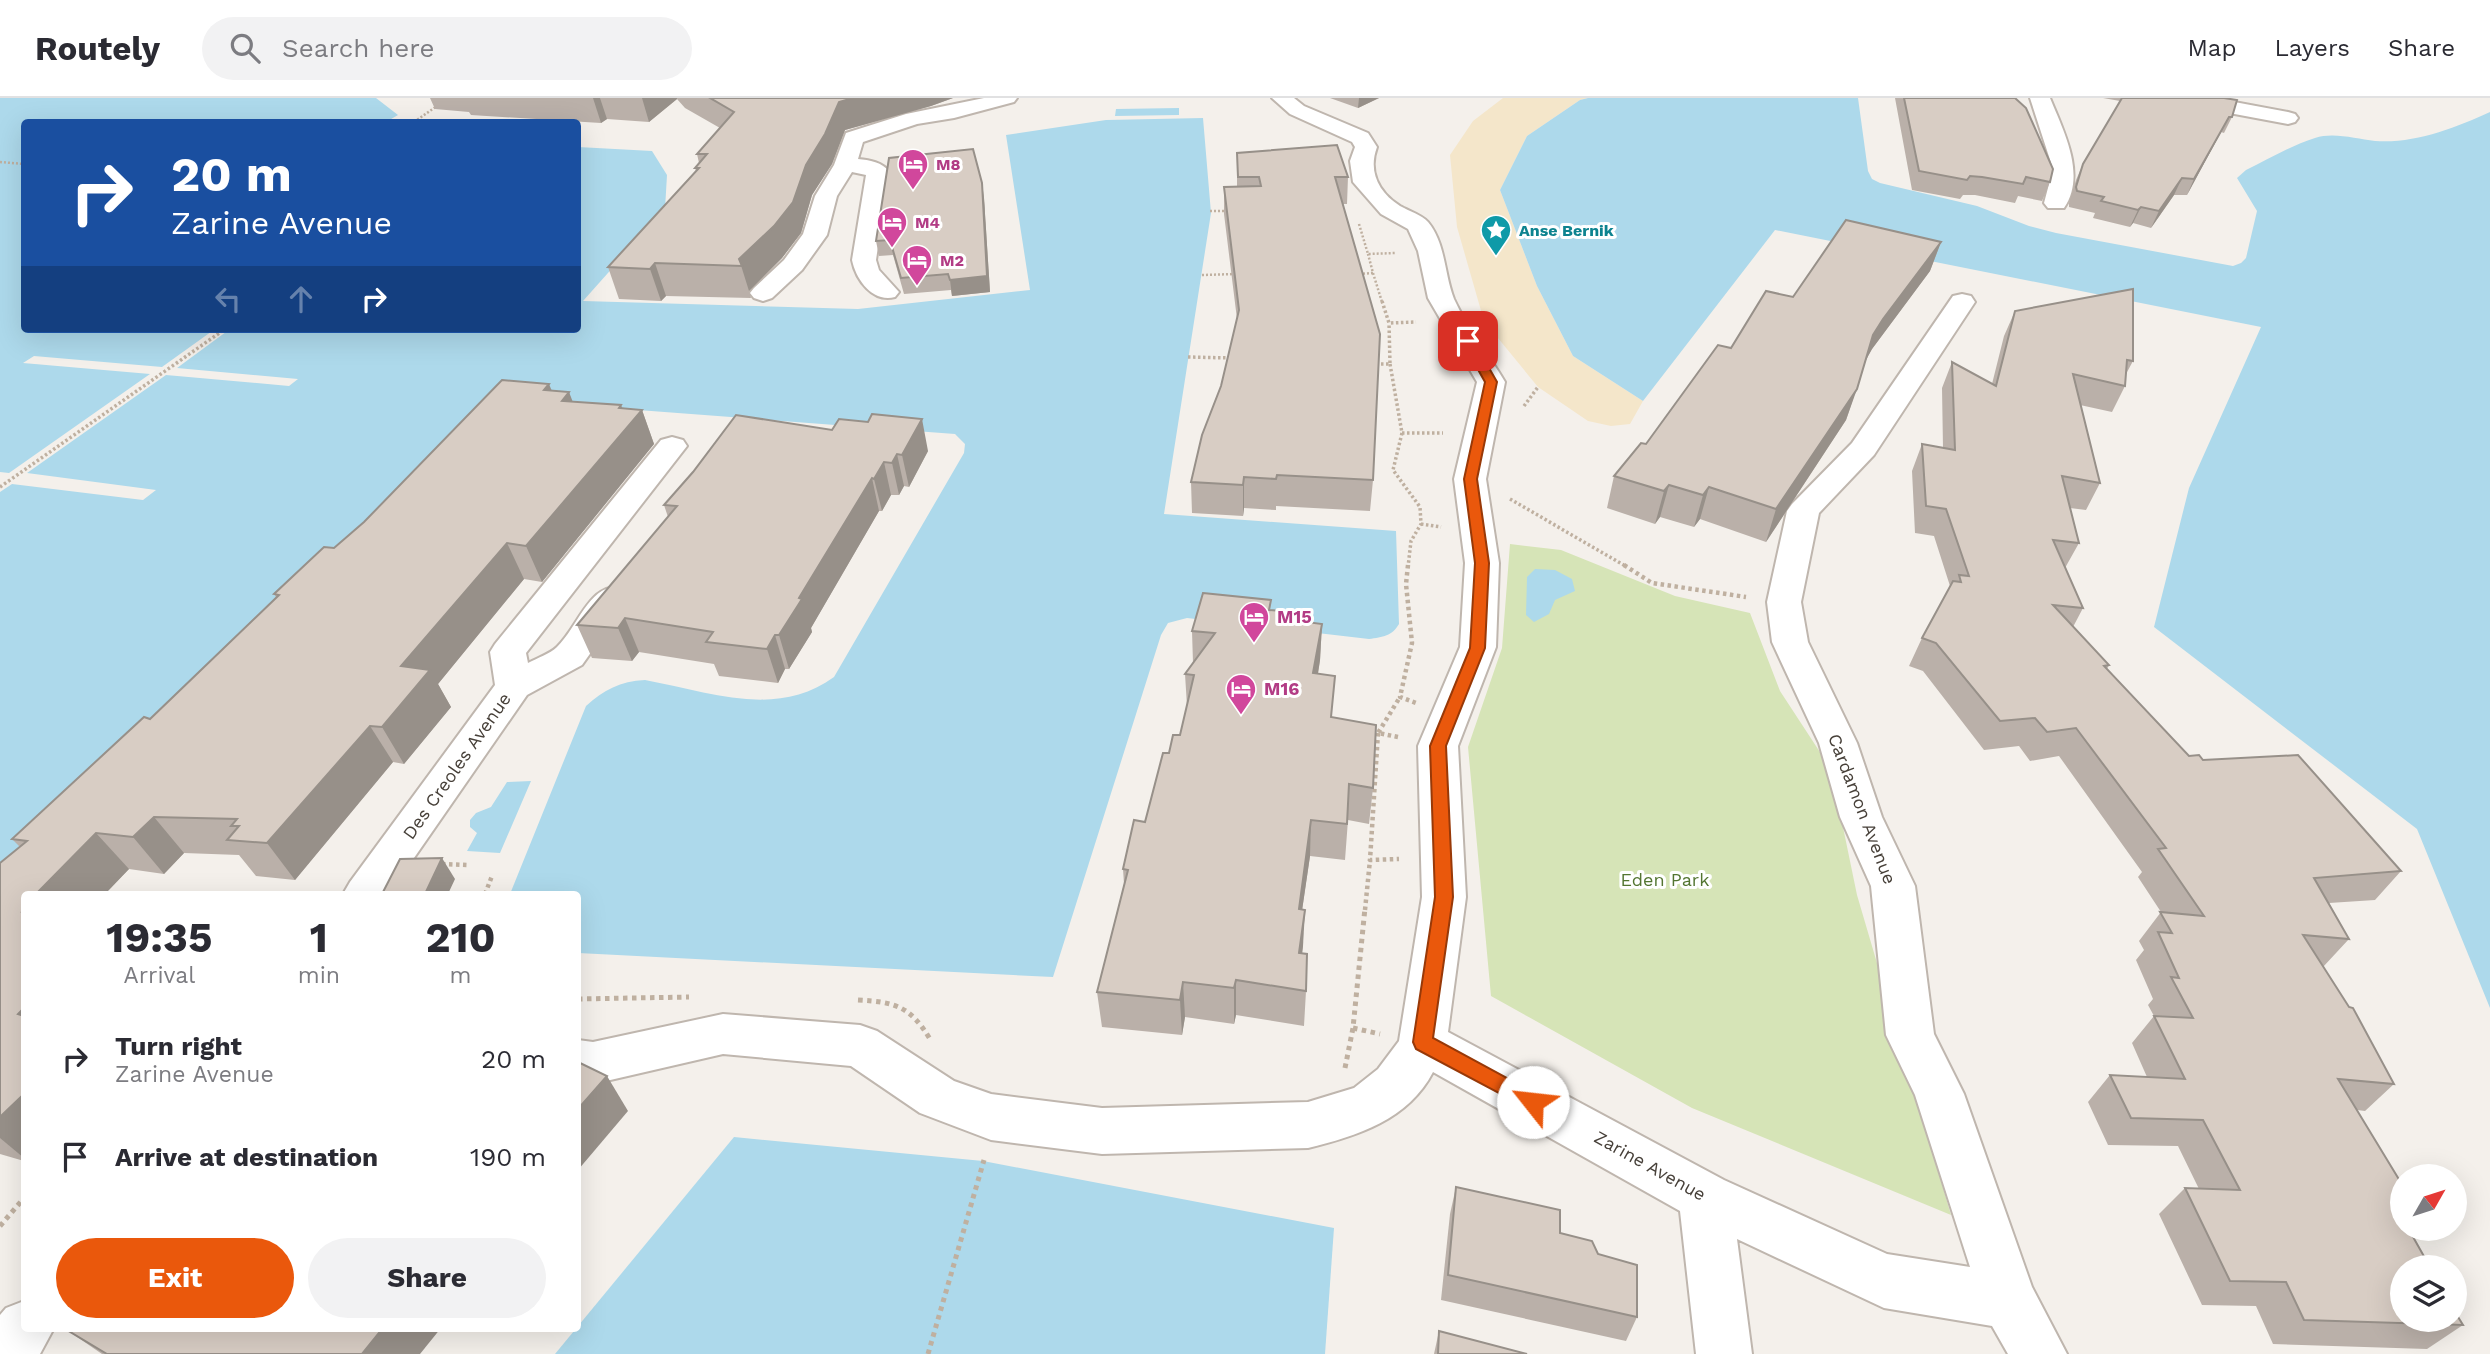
<!DOCTYPE html>
<style>
body{margin:0;font-family:"Work Sans",sans-serif;background:#f2f2f3;color:#2b2b33;height:100vh;display:flex;flex-direction:column;font-size:26px;white-space:nowrap}
*{box-sizing:border-box;margin:0}
p{font-size:23px;color:#7c7c81}
.icon{flex:none;width:38px;height:38px;fill:none;stroke:currentColor;stroke-width:2;stroke-linecap:round;stroke-linejoin:round}
.map{position:relative;flex:1;overflow:hidden}
.drawer{position:absolute;left:21px;top:793px;width:560px;height:441px;display:flex;flex-direction:column;background:#fff;border-radius:7px;box-shadow:0 7px 28px #0002}
.drawer>*{flex:none}
.hud{position:absolute;left:21px;top:21px;width:560px;height:214px;border-radius:7px;box-shadow:0 7px 28px #0002;background:#1a4fa0;color:#fff;overflow:hidden}
.needle{width:46px;rotate:51deg}
.fabs{position:absolute;left:2390px;top:1066px;display:grid;gap:14px}
.fabs a{display:grid;place-items:center;width:77px;height:77px;border-radius:50%;background:#fff;box-shadow:0 7px 28px #0002;font-size:35px}
.pin{position:absolute;display:grid;place-items:center;width:60px;height:60px;color:#fff;margin:-30px;border-radius:14px;box-shadow:0 4px 10px #0006}
.me{position:absolute;width:77px;margin:-38px;rotate:299deg;stroke-linejoin:round;filter:drop-shadow(0 0 5px #0008)}
.turn{display:flex;align-items:center;gap:24px;height:147px;padding:0 35px;font-size:32px}
.turn .icon{width:91px;height:91px;stroke-width:2.5}
.turn b{display:block;font-size:49px;line-height:60px}
.lanes{display:flex;align-items:center;height:66px;padding:0 35px;background:#0003;justify-content:center;gap:35px;direction:ltr}
.lanes .off{opacity:.35}
.eta{display:flex;justify-content:space-evenly;align-items:center;height:119px;text-align:center}
.eta b{font-size:42px;font-weight:700;line-height:49px}
.button{display:flex;gap:14px;margin-top:auto;padding:14px 35px}
.button a{flex:1;height:80px;border-radius:42px;background:#ea580c;color:#fff;font-size:28px;font-weight:700;line-height:80px;text-align:center}
.button a+a{background:#f2f2f3;color:#2b2b33}
ul{padding:0;list-style:none}
li{display:flex;align-items:center;gap:21px;height:98px;padding:0 35px}
li div{flex:1}
li b{display:block;font-size:26px}
li em{font-style:normal}
header{display:flex;align-items:center;gap:42px;box-sizing:border-box;height:98px;padding:0 35px;background:#fff;border-bottom:2px solid #e1e1e2}
header strong{font-size:33px}
nav{display:flex;gap:38px;margin-inline-start:auto;font-size:24px}
.search{width:490px;height:63px;background:#f2f2f3;display:flex;align-items:center;gap:18px;box-sizing:border-box;padding:0 24px;border-radius:38px;color:#7c7c81;font-size:26px}
.map>svg:first-child{display:block}
</style>
<header>
<strong>Routely</strong>
<div class="search"><svg class="icon" aria-label="search" viewBox="0 0 24 24"><circle cx="10" cy="10" r="6"/><path d="M15 15l6 6"/></svg>Search here</div>
<nav><a>Map</a><a>Layers</a><a>Share</a></nav>
</header>
<div class="map">
<svg width="2490" height="1256" viewBox="0 0 2490 1256">
<rect width="100%" height="100%" fill="#f4f0eb"/>
<!-- green -->
<path fill="#d6e4b7" d="M1510 446 1561 452 1675 498 1750 515 1780 593 1831 671 1857 797 1951 1117 1692 1010 1491 898 1468 649 1502 550Z"/>
<!-- sand -->
<path fill="#f4e6ca" d="M1503 0H1588L1580 2 1527 38 1500 92 1537 188 1573 258 1643 303 1630 326 1611 328 1588 323 1538 289 1484 223 1457 129 1450 57 1473 23Z"/>
<!-- water -->
<g fill="#add9eb">
<path d="M0 0H376L398 17 386 24H24V231H578V49L652 53 667 77 665 111 583 203 858 211 1030 192 1006 37 1106 22 1203 20 1211 115 1164 416 1396 433 1399 526C1392 538 1383 539 1369 541L1187 520 1168 525 1161 537 1053 879 578 855V796H510L586 608C604 592 620 583 645 582 710 594 776 621 834 579L964 355 965 346 955 336 545 305 0 782Z"/>
<path d="M1588 0H1858L1868 73 1872 81 1880 85 1977 108 2029 128 2056 135 2233 168 2241 165 2246 160 2257 113 2237 80 2246 72C2269 61 2292 47 2315 40 2334 34 2356 41 2375 43 2414 46 2455 30 2490 14V910L2417 731 2154 529 2189 390 2261 229 1775 132 1643 303 1573 258 1537 188 1500 92 1527 38 1580 2Z"/>
<path d="M1179 10V17L1115 18 1116 11Z"/>
<path d="M1535 471 1555 472 1572 481 1575 493 1555 502 1549 516 1534 524 1526 517 1527 479Z"/>
<path d="M531 683 500 755 467 753 477 735 470 729V722L476 715 491 709 507 684Z"/>
<path d="M734 1039 983 1063 1334 1130 1325 1256H555Z"/>
</g>
<!-- pier -->
<path fill="#f4f0eb" d="M215 231H230L177 270 298 281 289 288 166 277 27 375 156 392 143 402 12 386 0 394V374L9 375 150 276 23 265 34 258 162 269Z"/>
<g fill="none" stroke-linecap="round" stroke-linejoin="round">
<!-- minor casing -->
<g stroke="#bfb6ae" stroke-width="4">
<g id="minor">
<path d="M984 0H1017L1014 4 954 20 917 26 863 44 858 61C869 62 883 64 889 74L876 162 879 172 899 194 895 199C873 205 856 182 852 162L866 77 852 74 837 98 827 137 802 172 772 200 763 203 754 200 750 195 754 190 784 162 803 136 815 98 834 67 846 35 906 16Z"/>
<path d="M1272 0H1294L1304 8 1368 35 1377 49C1368 73 1378 94 1400 108 1409 113 1422 117 1428 124 1446 146 1444 176 1454 201 1467 230 1489 257 1505 284L1486 381 1499 465 1496 549 1458 648 1466 799 1448 934 1724 1082 1887 1156 1970 1169 1915 997 1886 937 1871 788 1840 719 1819 645 1772 544 1767 504 1787 413 1792 406 1852 345 1953 198 1962 196 1971 198 1975 204 1874 357 1819 415 1801 504 1808 544 1857 645 1882 719 1915 788 1934 936 1964 996 2032 1189 2067 1256H2008L1992 1228 1884 1210 1737 1141 1752 1256H1696L1680 1113 1433 974C1408 1022 1357 1038 1308 1050L1102 1056 991 1042 920 1015 851 968 723 956 593 986 578 984V942L593 944 723 916 860 927 877 933 954 983 991 996 1102 1010 1308 1004 1354 990 1378 971 1399 943 1422 799 1418 648 1460 549 1465 465 1454 381 1477 284 1428 200 1418 153 1408 131 1381 116 1353 84 1350 63 1355 49 1352 44 1290 16Z"/>
<path d="M2030 0H2050C2063 32 2087 77 2064 110H2048L2044 105 2053 71Z"/>
<path d="M2171 0H2213L2288 14 2295 16 2298 20 2295 24 2288 26 2181 6 2174 4Z"/>
<path d="M672 339 683 342 687 348 526 555 528 565C537 560 550 556 557 549 580 527 590 481 626 490L631 498 582 567 527 597 389 796H343L350 784 495 587 490 554 495 546 661 342Z"/>
<path d="M24 1203V1230H54L40 1256H0V1217L6 1210Z"/>
</g>
</g>
<!-- path-far3 -->
<g stroke="#bfb0a0" stroke-width="2.5" stroke-dasharray="2 2" stroke-linecap="butt">
<path d="M414 24 437 8"/>
<path d="M0 64 24 66"/>
<path d="M1210 113H1230"/>
<path d="M1359 126 1368 156 1395 155"/>
<path d="M1373 175 1382 204"/>
<path d="M1359 176 1373 175 1368 156"/>
<path d="M1202 177 1235 176"/>
</g>
<!-- path-far2 -->
<g stroke="#bfb0a0" stroke-width="3.5" stroke-dasharray="2.5 2.5" stroke-linecap="butt">
<path d="M1382 203 1389 225 1416 224"/>
<path d="M1188 259 1231 260"/>
<path d="M1376 266H1390L1389 225"/>
<path d="M1390 266 1402 335 1393 372 1420 409 1421 426 1411 443 1408 469"/>
<path d="M1524 308 1538 289"/>
<path d="M1402 335H1443"/>
<path d="M0 389 225 231"/>
<path d="M1510 401 1627 469"/>
<path d="M1421 426 1441 429"/>
</g>
<!-- path-far1 -->
<g stroke="#bfb0a0" stroke-width="4.5" stroke-dasharray="3.5 3.5" stroke-linecap="butt">
<path d="M1408 467 1406 486 1412 545 1400 599 1416 605"/>
<path d="M1624 467 1652 485 1746 499"/>
<path d="M1378 635 1370 762 1399 761"/>
<path d="M1398 639 1378 635 1400 599"/>
<path d="M442 766 467 767"/>
<path d="M485 796 492 778"/>
<path d="M1365 812 1370 762"/>
</g>
<!-- path -->
<g stroke="#bfb0a0" stroke-width="5" stroke-dasharray="4.5 4.5" stroke-linecap="butt">
<path d="M578 901 689 899"/>
<path d="M858 902C895 904 910 908 930 941"/>
<path d="M1353 930 1380 936"/>
<path d="M1345 970 1353 930 1365 810"/>
<path d="M0 1128 24 1100"/>
<path d="M928 1256 984 1062"/>
</g>
<!-- minor -->
<use href="#minor" fill="#fff" fill-rule="evenodd"/>
</g>
<!-- wall -->
<g fill="#bab0a9">
<path d="M430 0H953L931 8 845 32 832 66 812 97 801 135 782 160 749 193 751 200 666 198 661 203 619 201 608 169 696 73 695 70 699 65 697 56 720 30 685 10 677 1 649 24 607 21 601 25 471 17 469 14 435 11Z"/>
<path d="M1330 0H1379L1358 10Z"/>
<path d="M1895 0H2015L2050 84 2042 103 2018 98 2015 105 1975 97H1963L1960 101 1912 92Z"/>
<path d="M2103 0H2224L2232 19 2224 35 2221 34 2187 97H2174L2151 130 2133 125 2130 129 2093 120 2095 115 2069 109V105L2076 82 2083 66 2120 3Z"/>
<path d="M1237 55 1348 79 1347 106H1342L1373 382 1370 413 1276 408V412L1244 410 1243 418 1192 415 1191 384 1221 288 1237 221 1224 116V89H1237Z"/>
<path d="M984 100 990 194 952 198 951 192 904 196 893 157 879 158 876 143Z"/>
<path d="M1941 144 1930 173 1872 251 1866 262 1846 322 1766 444 1700 421 1694 429 1660 419 1655 426 1607 410 1614 378 1646 346 1731 250Z"/>
<path d="M2015 213 2133 263 2126 276 2125 288 2112 314 2080 307 2100 385 2086 412 2070 410 2079 445 2065 470 2083 510 2073 529 2109 567 2107 571 2189 658 2203 662 2401 773 2375 802 2329 805 2349 841 2323 869 2394 986 2365 1013 2357 1012 2403 1088V1130L2463 1227 2427 1251 2273 1246 2256 1208 2202 1207 2159 1116 2185 1090 2199 1091 2178 1048 2108 1047 2088 1004 2110 977 2147 979 2132 945 2154 918 2148 907 2153 901 2136 862 2144 852 2139 843 2161 814 2138 779 2142 774 2059 658 2030 663 2019 648 1984 652 1923 573 1909 568 1922 540 1950 488 1934 438 1915 435 1912 373 1922 346 1943 350 1942 290 1952 264 1992 286 2004 238Z"/>
<path d="M552 293 569 294 572 304 642 312 654 346 542 484 524 481 438 586 451 609 404 666 393 664 295 782 256 778 239 757 184 755 164 776 129 771 105 796H24V1063L0 1056V765L20 749 12 741 150 621 276 499 274 496 334 450Z"/>
<path d="M928 353 909 389 904 388 899 397H891L882 413H879L811 530 812 534 789 571H785L778 585 719 578 714 566 639 554 632 563 592 560 577 527 668 419 664 407 693 374Z"/>
<path d="M1271 512 1293 523 1322 526 1320 562 1318 576 1332 619 1373 690 1369 726 1348 722 1345 762 1310 758 1302 812 1303 848 1302 855 1306 893 1304 928 1236 917 1234 926 1185 919 1182 937 1102 929 1097 894 1124 786 1123 771 1145 724 1169 655 1180 637 1187 608 1185 576 1193 565 1192 533Z"/>
<path d="M1456 1089 1560 1135 1598 1156 1637 1219 1626 1243 1441 1202 1450 1116Z"/>
<path d="M67 1232 420 1256H102Z"/>
<path d="M1439 1233 1527 1256H1434Z"/>
</g>
<!-- shaded-wall -->
<g fill="#979089">
<path d="M593 0H600L607 21 601 25Z"/>
<path d="M642 0H677V1L649 24Z"/>
<path d="M853 0H953L931 8 845 32 832 66 812 97 801 135 782 160 749 193 739 161 839 4Z"/>
<path d="M1359 0H1379L1358 10Z"/>
<path d="M2229 19 2221 34 2187 97 2194 81Z"/>
<path d="M2182 80 2174 97 2151 130 2159 113Z"/>
<path d="M982 85 984 100 990 194 952 198 950 182Z"/>
<path d="M2141 109 2133 125 2130 129 2138 112Z"/>
<path d="M1941 144 1930 173 1872 251 1863 267 1873 237 1883 221Z"/>
<path d="M655 165 666 198 661 203 650 171Z"/>
<path d="M549 286 563 320 544 292Z"/>
<path d="M1857 291 1846 322 1766 444 1776 411Z"/>
<path d="M569 294 582 328 562 303Z"/>
<path d="M621 307 629 328 642 312 654 346 542 484 526 448Z"/>
<path d="M922 321 928 353 909 389 902 357Z"/>
<path d="M897 356 904 388 899 397 892 365Z"/>
<path d="M884 364 891 397 882 413 874 381Z"/>
<path d="M1244 379V410L1243 418V387Z"/>
<path d="M872 380 879 413 811 530 812 534 789 571 779 537 799 500Z"/>
<path d="M1669 387 1660 419 1655 426 1664 393Z"/>
<path d="M1709 389 1700 421 1694 429 1703 397Z"/>
<path d="M507 445 524 481 438 586 451 609 404 666 382 629 401 568Z"/>
<path d="M625 520 639 554 632 563 618 530Z"/>
<path d="M1322 526 1320 562 1312 612 1313 575Z"/>
<path d="M775 537 785 571 778 585 767 551Z"/>
<path d="M370 628 393 664 295 782 267 745Z"/>
<path d="M154 719 184 755 164 776 133 739Z"/>
<path d="M1311 722 1310 758 1297 847 1299 811Z"/>
<path d="M96 735 129 771 105 796H36Z"/>
<path d="M442 760 455 781 448 796H425Z"/>
<path d="M1305 812 1303 848 1298 890 1299 855Z"/>
<path d="M1236 882V917L1234 926V890Z"/>
<path d="M1183 884 1185 919 1182 937 1180 902Z"/>
<path d="M24 910V922L18 916Z"/>
<path d="M607 978 628 1013 578 1072V1011Z"/>
<path d="M24 996V1060L0 1040V1019Z"/>
<path d="M383 1230H441L420 1256H362Z"/>
</g>
<!-- building -->
<g fill="#d8cdc4" stroke="#979089" stroke-width="2">
<path d="M710 0H853L839 4 825 36 806 67 793 104 774 128 739 161 742 168 655 165 650 171 608 169 699 70H695L707 56H697L734 14Z"/>
<path d="M1904 0H2015L2026 10 2053 71 2050 84 2026 79 2023 86 1982 79 1970 78 1967 82 1919 73Z"/>
<path d="M2122 0H2224L2237 2 2232 19H2229L2194 81 2182 80 2159 113 2141 109 2138 112 2101 103 2104 99 2077 93 2076 89 2083 66Z"/>
<path d="M1337 47 1348 79H1335L1380 236 1373 382 1277 377 1276 381 1244 379 1243 387 1191 384 1202 337 1221 288 1239 212 1224 89 1261 88 1259 79H1238L1237 55Z"/>
<path d="M973 51 982 85 987 178 950 182 948 176 901 180 890 142 876 143 889 60Z"/>
<path d="M1846 122 1941 144 1883 221 1873 237 1857 291 1776 411 1709 389 1703 397 1669 387 1664 393 1614 378 1641 345 1646 346 1718 247 1731 250 1766 193 1793 199Z"/>
<path d="M2133 191V263L2127 262 2125 288 2073 276 2100 385 2062 378 2079 445 2053 442 2083 510 2053 507 2109 567 2104 568 2189 658 2199 657 2203 662 2298 657 2401 773 2314 780 2349 841 2303 837 2349 909 2353 910 2394 986 2338 981 2403 1088V1114H2398L2403 1122V1130H2408L2430 1169H2403V1222H2455V1214L2463 1227 2304 1222 2286 1184 2230 1183 2185 1090 2240 1092 2203 1022 2131 1020 2110 977 2185 981 2154 918 2193 920 2171 879 2179 880 2158 834 2172 835 2160 814 2204 818 2158 751 2166 750 2076 630 2047 634 2035 620 2000 623 1936 545 1922 540 1953 483 1961 484 1959 477 1969 478 1946 411 1926 408 1922 346 1955 352 1952 264 1996 288 2015 213Z"/>
<path d="M502 282 549 286 544 292 569 294 562 303 621 307 619 310 642 312 526 448 507 445 401 568 430 572 382 629 370 628 267 745 227 742 239 728H231L237 721 154 719 133 739 96 735 36 796H24V812L22 814 24 815V910L18 916 24 918V996L0 1019V765L27 743 12 741 144 619 150 621 279 497 274 496 324 449 334 450 364 424Z"/>
<path d="M872 316 922 321 902 357 897 356 892 365 884 364 874 381 872 380 799 500 802 501 779 537H775L767 551 706 544 713 534 625 520 618 530 577 527 677 408 664 407 693 374 736 317 832 332 839 321 868 324Z"/>
<path d="M1203 495 1271 502 1269 512 1293 514 1291 522 1322 526 1313 575 1335 578 1331 619 1376 627 1373 690 1349 686 1347 726 1311 722 1299 811 1305 812 1299 855 1307 856 1306 893 1236 882 1234 890 1183 884 1180 902 1097 894 1128 772 1123 771 1134 722 1145 724 1163 655H1169L1173 637H1180L1194 577 1185 576 1215 535 1192 533Z"/>
<path d="M442 760 425 796H382L400 761Z"/>
<path d="M578 964 607 978 578 1011Z"/>
<path d="M1456 1089 1560 1112V1135L1592 1143 1598 1156 1637 1167V1219L1448 1177Z"/>
<path d="M69 1230H383L362 1256H107L67 1232Z"/>
<path d="M1439 1233 1527 1256H1438Z"/>
</g>
<!-- route -->
<path fill="#ea580c" stroke="#983908" stroke-width="2" d="M1464 240H1472L1497 284 1477 381 1489 465 1485 550 1446 648 1453 799 1433 940 1540 998 1543 1004 1540 1011 1533 1013 1416 951 1413 944 1435 799 1430 648 1470 550 1475 465 1464 381 1485 284 1462 243Z"/>
<!-- icons -->
<defs>
<g id="hotel-pin" transform="scale(1.575)"><path d="M0 17L-7.5 6A9.5 9.5 0 1 1 7.5 6Z" fill="#d1479c" stroke="#fff"/><path d="M-6-4.5h1.5V1H6V5H4.5V3h-9V5H-6ZM-4 0a1.8 1.8 0 1 1 3.6 0ZM.5 0V-2.5h3Q6-2.5 6 0Z" fill="#fff"/></g>
<g id="sight-pin" transform="scale(1.575)"><path d="M0 17L-7.5 6A9.5 9.5 0 1 1 7.5 6Z" fill="#0f9aa8" stroke="#fff"/><path d="M0-6L1.8-2.2L6-1.7L2.9 1.2L3.7 5.4L0 3.3L-3.7 5.4L-2.9 1.2L-6-1.7L-1.8-2.2Z" fill="#fff"/></g>
</defs>
<g fill-rule="evenodd">
<use href="#hotel-pin" x="913" y="66"/>
<use href="#hotel-pin" x="892" y="124"/>
<use href="#sight-pin" x="1496" y="132"/>
<use href="#hotel-pin" x="917" y="162"/>
<use href="#hotel-pin" x="1254" y="519"/>
<use href="#hotel-pin" x="1241" y="591"/>
</g>
<g text-anchor="middle" stroke-width="6" stroke-linejoin="round" paint-order="stroke">
<!-- far-hotel labels -->
<g font-size="16" font-weight="bold" fill="#b23c85" stroke="#fff" text-anchor="start">
<text x="936" y="72">M8</text>
<text x="915" y="130">M4</text>
<text x="940" y="168">M2</text>
</g>
<!-- far-culture labels -->
<g font-size="16" font-weight="bold" fill="#0d838f" stroke="#fff" text-anchor="start">
<text x="1519" y="138">Anse Bernik</text>
</g>
<!-- hotel labels -->
<g font-size="18" font-weight="bold" fill="#b23c85" stroke="#fff" text-anchor="start">
<text x="1277" y="525">M15</text>
<text x="1264" y="597">M16</text>
</g>
<!-- street labels -->
<g font-size="18" fill="#474039" stroke="#fff">
<text transform="translate(457 668) rotate(-55)" y="6">Des Creoles Avenue</text>
<text transform="translate(1862 711) rotate(69)" y="6">Cardamon Avenue</text>
<text transform="translate(1650 1068) rotate(29)" y="6">Zarine Avenue</text>
</g>
<!-- park labels -->
<g font-size="18" fill="#537531" stroke="#fff">
<text x="1665" y="788">Eden Park</text>
</g>
</g>
</svg>
<div class="fabs">
<a><svg class="needle" viewBox="-14 -14 28 28"><path d="M0-13l5 13h-10z" fill="#e53935"/><path d="M0 13l5-13h-10z" fill="#7c7c81"/></svg></a>
<a><svg class="icon" aria-label="layers" viewBox="0 0 24 24"><path d="M12 4l9 5-9 5-9-5zM3 14l9 5 9-5"/></svg></a>
</div>
<div class="pin" style="left:1468px;top:243px;background:#d93025"><svg class="icon" aria-label="arrive" viewBox="0 0 24 24"><path d="M6 21V4h12l-3 4 3 4H6"/></svg></div>
<svg class="me" style="left:1533px;top:1004px" viewBox="-20 -20 40 40"><circle r="19" fill="#fff"/><path d="M0-13L10 11 0 6-10 11z" fill="#ea580c"/></svg>
<div class="hud">
<div class="turn"><svg class="icon" aria-label="right" viewBox="0 0 24 24"><path d="M7 20v-9h11M14 6l5 5-5 5"/></svg><div><b>20 m</b>Zarine Avenue</div></div>
<div class="lanes"><svg class="icon off" aria-label="left" viewBox="0 0 24 24"><path d="M17 20v-9H6M10 6l-5 5 5 5"/></svg><svg class="icon off" aria-label="ahead" viewBox="0 0 24 24"><path d="M12 20V5M6 11l6-6 6 6"/></svg><svg class="icon" aria-label="right" viewBox="0 0 24 24"><path d="M7 20v-9h11M14 6l5 5-5 5"/></svg></div>
</div>
<section class="drawer">
<div class="eta">
<div><b>19:35</b><p>Arrival</p></div>
<div><b>1</b><p>min</p></div>
<div><b>210</b><p>m</p></div>
</div>
<ul>
<li><svg class="icon" aria-label="right" viewBox="0 0 24 24"><path d="M7 20v-9h11M14 6l5 5-5 5"/></svg><div><b>Turn right</b><p>Zarine Avenue</p></div><em>20 m</em></li>
<li><svg class="icon" aria-label="arrive" viewBox="0 0 24 24"><path d="M6 21V4h12l-3 4 3 4H6"/></svg><div><b>Arrive at destination</b></div><em>190 m</em></li>
</ul>
<div class="button"><a>Exit</a><a>Share</a></div>
</section>
</div>
